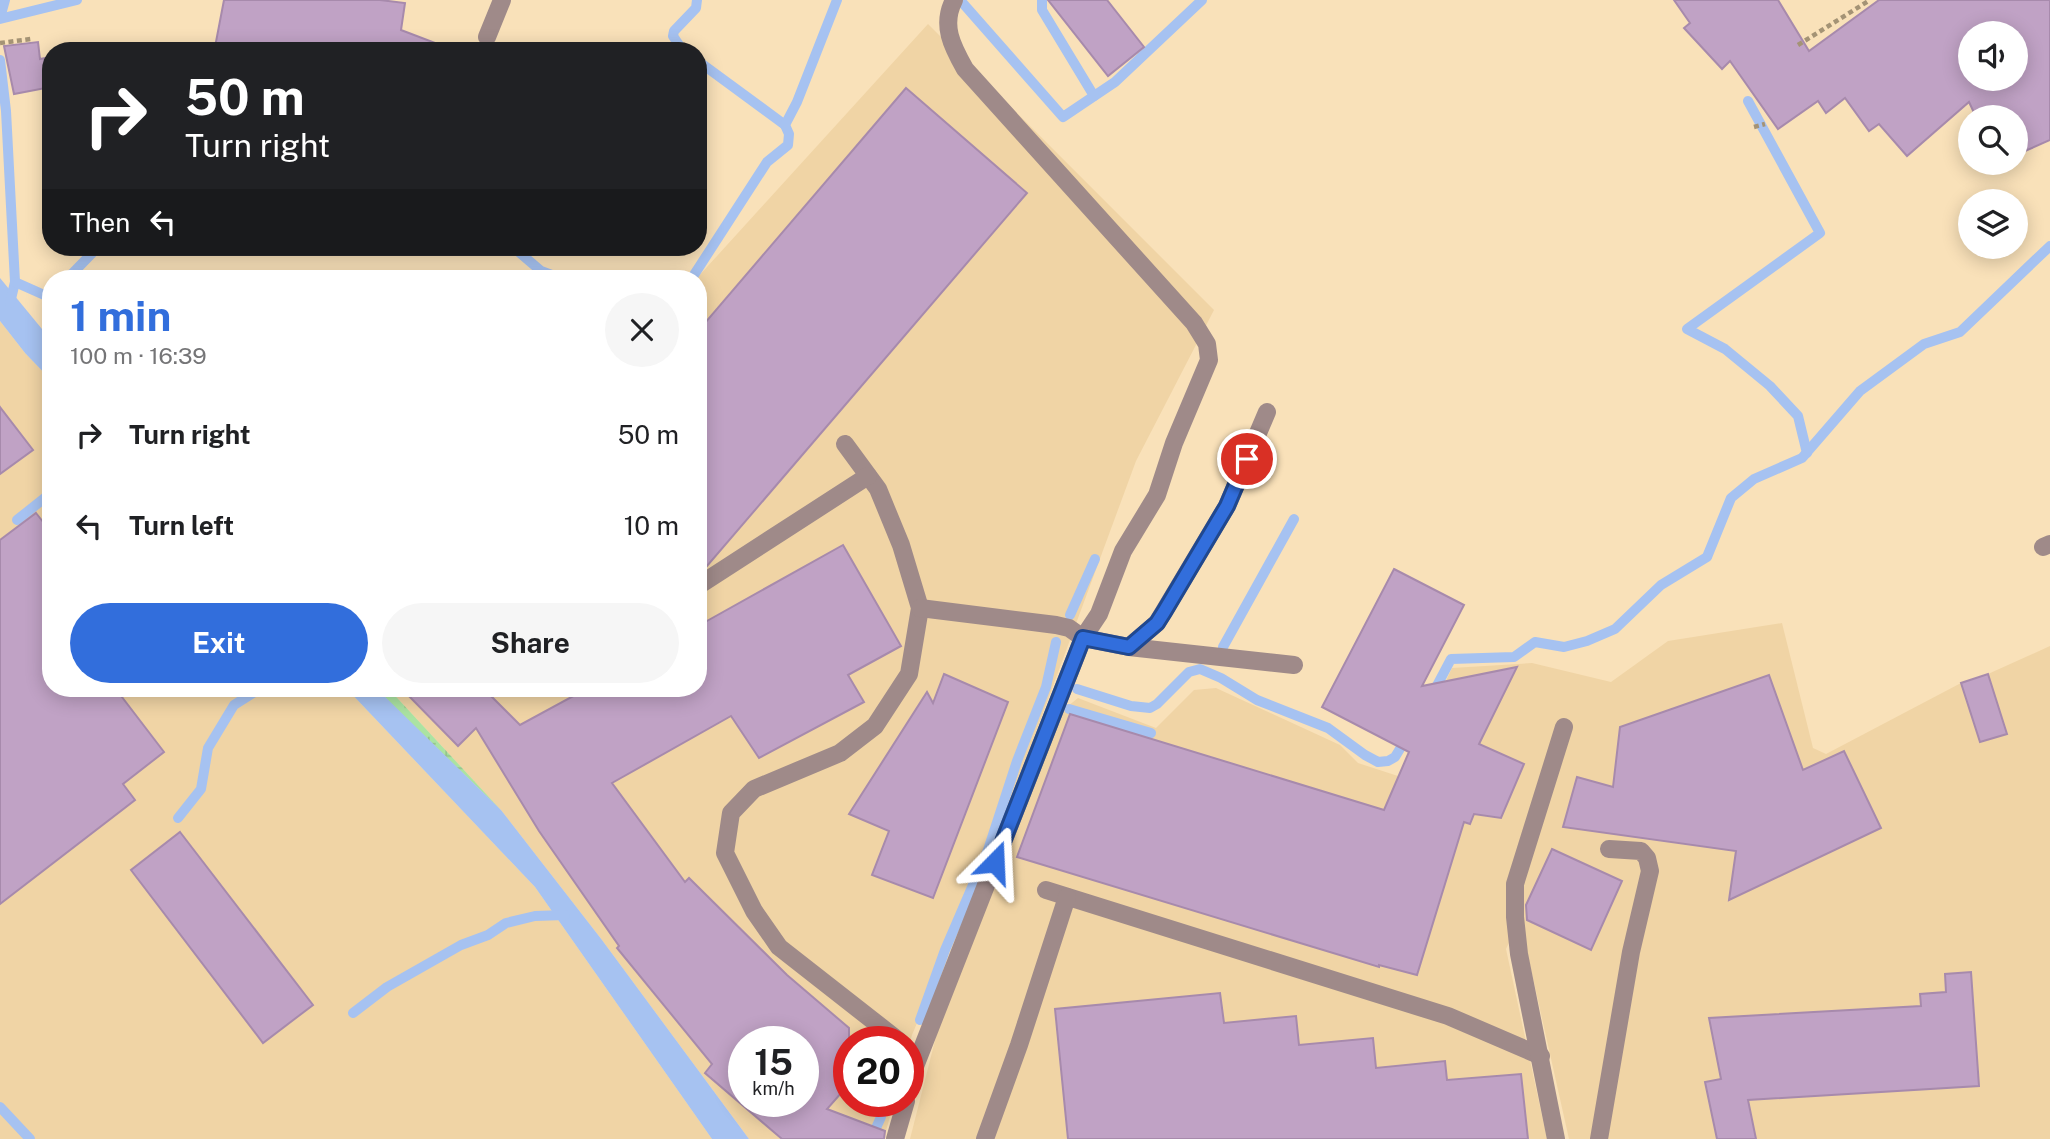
<!DOCTYPE html>
<meta charset="utf-8">
<style>
body{margin:0;font-family:"Public Sans",sans-serif;background:#f6f6f6;color:#202124;height:100vh;display:flex;flex-direction:column;font-size:26px;white-space:nowrap}
*{box-sizing:border-box;margin:0}
p{font-size:23px;color:#757577}
.icon{flex:none;width:38px;height:38px;fill:none;stroke:currentColor;stroke-width:2;stroke-linecap:round;stroke-linejoin:round}
.map{position:relative;flex:1;overflow:hidden}
.details{position:absolute;left:42px;top:270px;width:665px;height:427px;display:flex;flex-direction:column;background:#fff;border-radius:28px;box-shadow:0 4px 18px #0003}
.details>*{flex:none}
.top-card{position:absolute;left:42px;top:42px;width:665px;height:214px;border-radius:28px;box-shadow:0 4px 18px #0003;background:#202124;color:#fff;overflow:hidden}
.tools{position:absolute;left:1958px;top:21px;display:grid;gap:14px}
.tools a{display:grid;place-items:center;width:70px;height:70px;border-radius:50%;background:#fff;box-shadow:0 4px 18px #0003;font-size:35px}
.speed{position:absolute;left:728px;top:1026px;display:flex;gap:14px;font-size:35px;font-weight:700;text-align:center}
.speed>*{display:grid;place-content:center;width:91px;height:91px;border-radius:50%;background:#fff;box-shadow:0 4px 18px #0003;line-height:1}
.speed small{font-size:18px;font-weight:400}
.speed .limit{border:10px solid #d22;background:#fff;color:#111}
.pin{position:absolute;display:grid;place-items:center;width:60px;height:60px;color:#fff;margin:-30px;border:4px solid #fff;border-radius:50%;box-shadow:0 2px 7px #0007}
.me{position:absolute;width:77px;margin:-38px;rotate:21deg;stroke-linejoin:round;filter:drop-shadow(0 0 5px #0008)}
.turn{display:flex;align-items:center;gap:24px;height:147px;padding:0 28px;font-size:32px}
.turn .icon{width:91px;height:91px;stroke-width:2.5}
.turn b{display:block;font-size:49px;line-height:60px}
.then{display:flex;align-items:center;height:66px;padding:0 28px;background:#0003;gap:14px;font-size:26px}
.round{display:grid;place-items:center;flex:none;width:74px;height:74px;border-radius:37px;background:#f6f6f6}
.overview{display:flex;align-items:center;justify-content:space-between;height:119px;padding:0 28px}
h1{font-size:42px;font-weight:700;line-height:52px;color:#326edc}
.button{display:flex;gap:14px;margin-top:auto;padding:14px 28px}
.button a{flex:1;height:80px;border-radius:42px;background:#326edc;color:#fff;font-size:28px;font-weight:700;line-height:80px;text-align:center}
.button a+a{background:#f6f6f6;color:#202124}
ul{padding:0;list-style:none}
li{display:flex;align-items:center;gap:21px;height:91px;padding:0 28px}
li div{flex:1}
li b{display:block;font-size:26px}
li em{font-style:normal}
.map>svg:first-child{display:block}
</style>
<div class="map">
<svg width="2050" height="1139" viewBox="0 0 2050 1139">
<defs>
<pattern id="wetland-marsh" width="20" height="14" patternUnits="userSpaceOnUse" patternTransform="scale(1.75)"><rect width="20" height="14" fill="#abe3a2"/><path d="M1 5h8M5 5V1M11 12h8M15 12V8" fill="none" stroke="#94c38b"/></pattern>
</defs>
<rect width="100%" height="100%" fill="#f9e1b9"/>
<!-- built -->
<g fill="#f0d4a5" fill-rule="evenodd">
<path d="M928 24 1214 310 1136 461 1008 808 912 1035 908 1049V1041H849V1101H894L884 1139H749L602 940 501 810 388 688H698L697 278ZM744 1041H803V1101H744Z"/>
<path d="M0 321 25 353 51 380V688H346L535 887 712 1139H0Z"/>
<path d="M1782 623 1813 748 1826 754 1961 683 1988 674 2050 646V1139H1569L1520 920 1506 949 1547 1139H910L943 1009 1062 711 1078 698 1156 728 1194 690 1216 688 1340 745 1358 763 1401 777 1452 668 1532 663 1611 682 1668 641Z"/>
</g>
<!-- wetland -->
<path fill="url(#wetland-marsh)" d="M376 688H388L501 810 391 704Z"/>
<!-- water -->
<g fill="#a6c2f1">
<path d="M0 278 51 340V380L25 353 0 321Z"/>
<path d="M346 688H376L501 810 602 940 749 1139H712L535 887Z"/>
</g>
<g fill="none" stroke-linecap="round" stroke-linejoin="round">
<!-- stream -->
<g stroke="#a6c2f1" stroke-width="10">
<path d="M960 0 1063 117 1115 82 1202 0"/>
<path d="M1042 0V10L1094 96"/>
<path d="M0 18 5 0"/>
<path d="M0 19 77 0"/>
<path d="M683 51 673 36 674 31 696 8 697 0"/>
<path d="M0 60 6 111 15 282 10 303"/>
<path d="M698 61 785 125"/>
<path d="M1748 101 1820 233 1687 329 1725 349 1770 386 1798 416 1807 453"/>
<path d="M513 247 541 271 560 278"/>
<path d="M68 278 98 247"/>
<path d="M692 278 767 162 788 145 789 134 785 125 797 102 837 0"/>
<path d="M15 282 51 298"/>
<path d="M17 520 51 493"/>
<path d="M1070 615 1095 559"/>
<path d="M1223 647 1294 519"/>
<path d="M1077 689 1131 706 1150 708 1157 704 1189 672 1200 669 1221 678 1257 700 1328 728 1365 755 1378 762 1388 761 1395 757 1406 739"/>
<path d="M1433 693 1451 659 1514 657 1535 642 1564 647 1587 641 1615 629 1661 585 1707 557 1731 498 1754 479 1802 458 1860 391 1924 344 1960 332 2050 246"/>
<path d="M1069 709 1151 733"/>
<path d="M178 818 201 789 208 748 234 705 261 688"/>
<path d="M353 1013 387 987 461 945 488 935 506 923 535 916 565 915"/>
<path d="M920 1020 945 950 988 850 1017 761 1046 687 1056 642"/>
<path d="M0 1107 30 1139"/>
<path d="M871 1139 881 1117 883 1101"/>
</g>
</g>
<!-- building -->
<g fill="#c0a2c5" stroke="#a78aac" stroke-width="2" fill-rule="evenodd">
<path d="M224 0H380L405 3 401 30 451 49 450 51H232L215 47Z"/>
<path d="M1048 0H1107L1144 47 1108 76Z"/>
<path d="M1674 0H1778L1809 51 1879 0H2050V140L2016 155V117H1976L1969 102 1907 156 1879 124 1869 131 1845 98 1826 113 1818 101 1778 129 1730 61 1722 69 1684 28 1690 23ZM1970 33H2016V79H1970Z"/>
<path d="M38 42 40 59 51 57V87L14 94 4 46Z"/>
<path d="M906 88 1027 193 707 566 698 572V331Z"/>
<path d="M0 407 33 450 0 474Z"/>
<path d="M36 513 51 532V688H115L164 752 123 784 135 800 0 904V540Z"/>
<path d="M843 545 901 646 848 675 864 702 759 758 731 716 612 783 685 882 689 878 787 975 849 1028V1084L827 1109 885 1131 884 1139H782L705 1073 712 1064 617 948 619 946 539 831 476 728 458 746 401 688H483L520 725 588 688H698V626ZM744 1041H803V1101H744Z"/>
<path d="M1394 569 1464 605 1422 686 1517 667 1479 744 1524 764 1501 818 1474 814 1470 824 1464 822 1417 975 1379 965V967L1017 857 1070 714 1384 810 1409 752 1322 707Z"/>
<path d="M944 674 1008 702 933 898 872 875 889 831 849 814 927 692 933 703Z"/>
<path d="M1988 674 2007 734 1980 742 1961 683Z"/>
<path d="M1769 675 1803 770 1844 751 1881 828 1729 900 1736 851 1563 827 1577 777 1613 787 1620 727Z"/>
<path d="M180 832 313 1005 263 1043 131 870Z"/>
<path d="M1552 849 1622 881 1591 950 1527 920 1526 905Z"/>
<path d="M1971 972 1979 1086 1748 1100 1756 1139H1717L1705 1082 1721 1079 1709 1018 1921 1006 1920 994 1946 992 1945 974Z"/>
<path d="M1220 993 1224 1023 1296 1016 1299 1045 1373 1038 1376 1068 1445 1061 1447 1080 1521 1074 1528 1139H1068L1055 1009Z"/>
</g>
<g fill="none" stroke-linecap="round" stroke-linejoin="round">
<!-- path -->
<g stroke="#a49375" stroke-width="4.5" stroke-dasharray="5 3.5" stroke-linecap="butt">
<path d="M0 43 31 39"/>
<path d="M1798 45 1870 0"/>
<path d="M1754 127 1765 124"/>
</g>
<!-- minor -->
<g stroke="#9f8a89" stroke-width="18">
<path d="M487 37 502 0"/>
<path d="M845 444 878 489 901 545 920 608 909 674 875 726 840 753 754 789 731 813 725 853 754 911 779 947 899 1041"/>
<path d="M2043 547 2050 544"/>
<path d="M698 586 868 476"/>
<path d="M920 608 1056 625 1069 628 1083 638 1129 647 1294 665"/>
<path d="M1129 647 1157 623 1227 506 1267 412"/>
<path d="M1046 890 1448 1016 1541 1056"/>
<path d="M908 1091 914 1069 1083 638 1099 614 1123 551 1157 495 1174 443 1209 360 1207 344 1194 323 965 69C952 46 941 25 954 0"/>
<path d="M895 1139 906 1101"/>
<path d="M985 1139 1019 1045 1067 897"/>
<path d="M1556 1139 1519 954 1515 917V884L1564 727"/>
<path d="M1599 1139 1631 952 1650 871 1647 858 1641 851 1609 849"/>
</g>
</g>
<g fill="none" stroke-linecap="round" stroke-linejoin="round">
<!-- route casing -->
<g stroke="#20488f" stroke-width="18">
<path id="route" d="M995 862 1083 638 1129 647 1157 623 1164 612 1227 506 1247 459"/>
</g>
<!-- route -->
<use href="#route" stroke="#326edc" stroke-width="12"/>
</g>
</svg>
<div class="tools">
<a><svg class="icon" aria-label="sound" viewBox="0 0 24 24"><path d="M4 9h4l5-4v14l-5-4H4zM17 9q2 3 0 6"/></svg></a>
<a><svg class="icon" aria-label="search" viewBox="0 0 24 24"><circle cx="10" cy="10" r="6"/><path d="M15 15l6 6"/></svg></a>
<a><svg class="icon" aria-label="layers" viewBox="0 0 24 24"><path d="M12 4l9 5-9 5-9-5zM3 14l9 5 9-5"/></svg></a>
</div>
<div class="speed"><div>15<small>km/h</small></div><div class="limit">20</div></div>
<div class="pin" style="left:1247px;top:459px;background:#d93025"><svg class="icon" aria-label="arrive" viewBox="0 0 24 24"><path d="M6 21V4h12l-3 4 3 4H6"/></svg></div>
<svg class="me" style="left:995px;top:862px" viewBox="-20 -20 40 40"><path d="M0-17L14 15 0 8-14 15z" fill="#326edc" stroke="#fff" stroke-width="4"/></svg>
<div class="top-card">
<div class="turn"><svg class="icon" aria-label="right" viewBox="0 0 24 24"><path d="M7 20v-9h11M14 6l5 5-5 5"/></svg><div><b>50 m</b>Turn right</div></div>
<div class="then">Then<svg class="icon" aria-label="left" viewBox="0 0 24 24"><path d="M17 20v-9H6M10 6l-5 5 5 5"/></svg></div>
</div>
<section class="details">
<div class="overview"><div><h1>1 min</h1><p>100 m · 16:39</p></div><a class="round"><svg class="icon" aria-label="close" viewBox="0 0 24 24"><path d="M6 6l12 12M18 6L6 18"/></svg></a></div>
<ul>
<li><svg class="icon" aria-label="right" viewBox="0 0 24 24"><path d="M7 20v-9h11M14 6l5 5-5 5"/></svg><div><b>Turn right</b></div><em>50 m</em></li>
<li><svg class="icon" aria-label="left" viewBox="0 0 24 24"><path d="M17 20v-9H6M10 6l-5 5 5 5"/></svg><div><b>Turn left</b></div><em>10 m</em></li>
</ul>
<div class="button"><a>Exit</a><a>Share</a></div>
</section>
</div>
